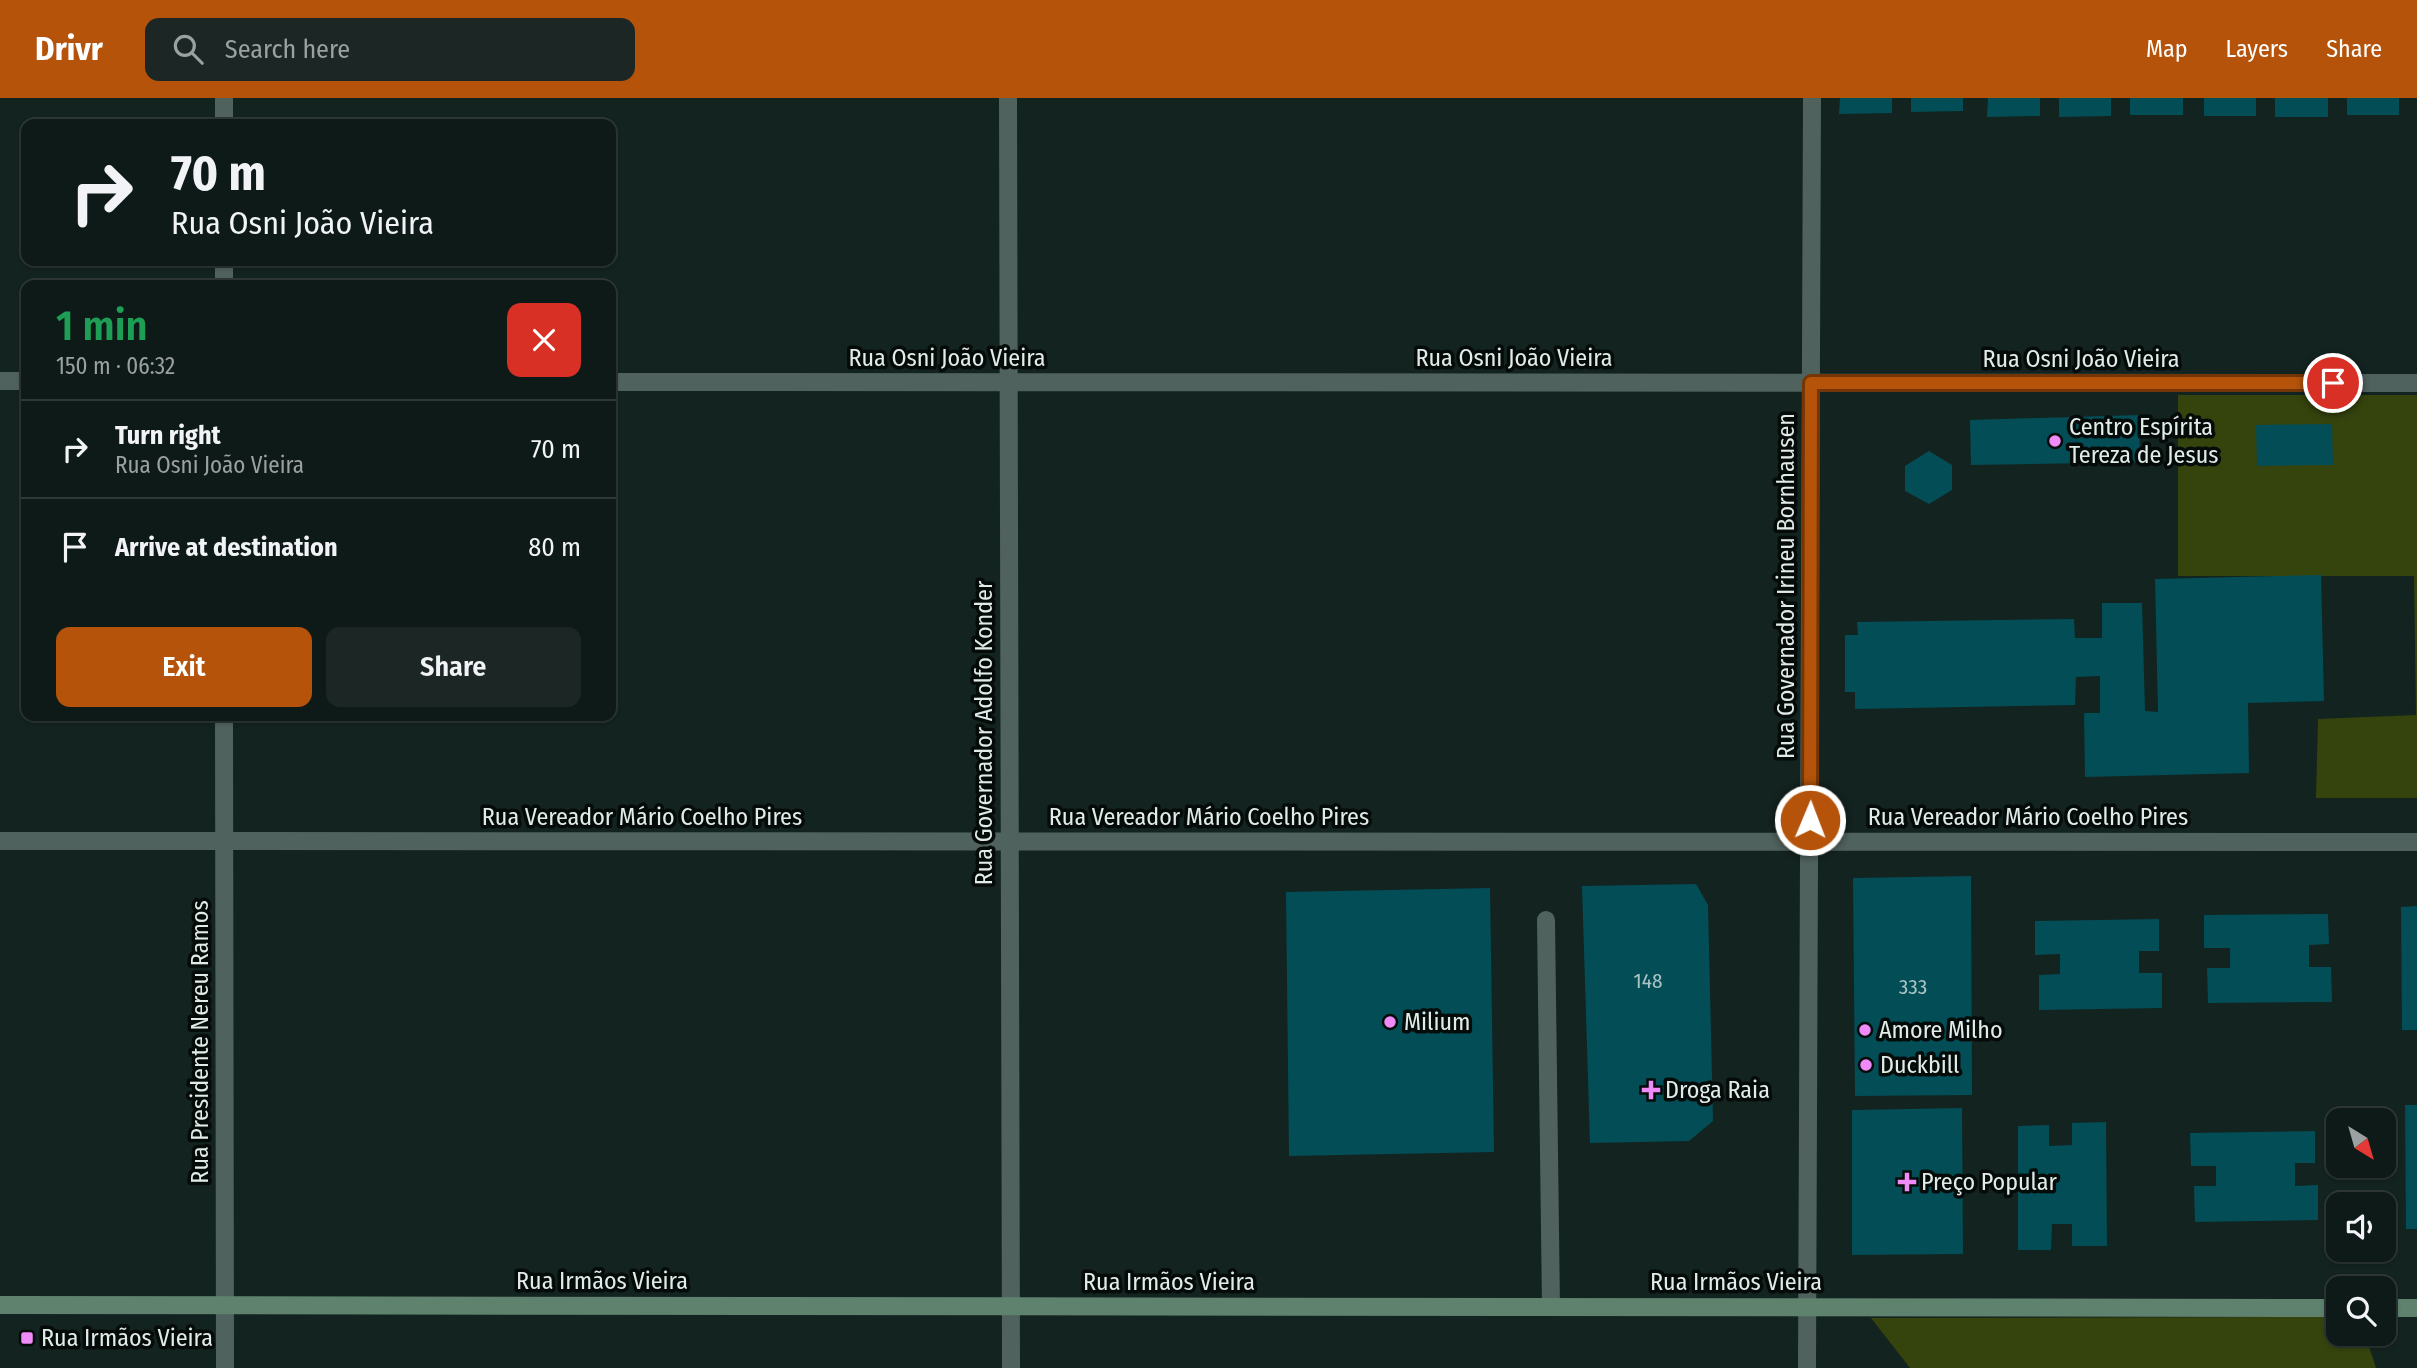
<!DOCTYPE html>
<meta charset="utf-8">
<style>
body{margin:0;font-family:"Fira Sans Condensed",sans-serif;background:#1c2725;color:#f1f3f6;height:100vh;display:flex;flex-direction:column;font-size:26px;white-space:nowrap}
*{box-sizing:border-box;margin:0}
p{font-size:23px;color:#9ba1a2}
.icon{flex:none;width:38px;height:38px;fill:none;stroke:currentColor;stroke-width:2;stroke-linecap:round;stroke-linejoin:round}
.map{position:relative;flex:1;overflow:hidden}
.side{position:absolute;left:21px;top:182px;width:595px;height:441px;display:flex;flex-direction:column;background:#0e1a18;border-radius:14px;box-shadow:0 2px 5px #0004,0 0 0 2px #2e3837}
.side>*{flex:none}
.hud{position:absolute;left:21px;top:21px;width:595px;height:147px;border-radius:14px;box-shadow:0 2px 5px #0004,0 0 0 2px #2e3837;background:#0e1a18;color:#f1f3f6;overflow:hidden}
.needle{width:46px;rotate:143deg}
.tools{position:absolute;left:2326px;top:1010px;display:grid;gap:14px}
.tools a{display:grid;place-items:center;width:70px;height:70px;border-radius:14px;background:#0e1a18;box-shadow:0 2px 5px #0004,0 0 0 2px #2e3837;font-size:35px}
.pin{position:absolute;display:grid;place-items:center;width:60px;height:60px;color:#fff;margin:-30px;border:4px solid #fff;border-radius:50%;box-shadow:0 2px 7px #0007}
.me{position:absolute;width:77px;margin:-38px;rotate:1deg;stroke-linejoin:round;filter:drop-shadow(0 0 5px #0008)}
.turn{display:flex;align-items:center;gap:24px;height:147px;padding:0 35px;font-size:32px}
.turn .icon{width:91px;height:91px;stroke-width:2.5}
.turn b{display:block;font-size:49px;line-height:60px}
.round{display:grid;place-items:center;flex:none;width:74px;height:74px;border-radius:14px;background:#1c2725}
.overview{display:flex;align-items:center;justify-content:space-between;height:119px;padding:0 35px}
h1{font-size:42px;font-weight:600;line-height:52px;color:#1e9e55}
.action{display:flex;gap:14px;margin-top:auto;padding:14px 35px}
.action a{flex:1;height:80px;border-radius:14px;background:#b45309;color:#fff;font-size:28px;font-weight:600;line-height:80px;text-align:center}
.action a+a{background:#1c2725;color:#f1f3f6}
ul{padding:0;list-style:none}
li{display:flex;align-items:center;gap:21px;height:98px;padding:0 35px;border-top:2px solid #2e3837}
li div{flex:1}
li b{display:block;font-size:26px}
li em{font-style:normal}
header{display:flex;align-items:center;gap:42px;box-sizing:border-box;height:98px;padding:0 35px;background:#b45309;color:#fff}
header strong{font-size:33px}
nav{display:flex;gap:38px;margin-inline-start:auto;font-size:24px}
.search{width:490px;height:63px;background:#1c2725;display:flex;align-items:center;gap:18px;box-sizing:border-box;padding:0 24px;border-radius:14px;color:#9ba1a2;font-size:26px}
.map>svg:first-child{display:block}
</style>
<header>
<strong>Drivr</strong>
<div class="search"><svg class="icon" aria-label="search" viewBox="0 0 24 24"><circle cx="10" cy="10" r="6"/><path d="M15 15l6 6"/></svg>Search here</div>
<nav><a>Map</a><a>Layers</a><a>Share</a></nav>
</header>
<div class="map">
<svg width="2417" height="1270" viewBox="0 0 2417 1270">
<rect width="100%" height="100%" fill="#132320"/>
<!-- green -->
<g fill="#35440d">
<path d="M2178 297H2417V700H2316L2318 621 2416 617 2414 478H2178Z"/>
<path d="M2338 1219V1236H2365L2376 1270H1910L1871 1220Z"/>
</g>
<!-- building -->
<g fill="#034d56">
<path d="M1840 0H1892V15L1839 16Z"/>
<path d="M1911 0H1963V13L1911 14Z"/>
<path d="M1988 0H2040V18L1987 19Z"/>
<path d="M2059 0H2111V18L2059 19Z"/>
<rect x="2130" y="0" width="53" height="17"/>
<rect x="2204" y="0" width="52" height="18"/>
<rect x="2275" y="0" width="53" height="19"/>
<rect x="2347" y="0" width="52" height="17"/>
<path d="M2139 317 2140 364 1971 367 1970 322Z"/>
<path d="M2332 326 2333 367 2257 368 2256 327Z"/>
<path d="M1929 353 1952 367V392L1929 406 1905 393V368Z"/>
<path d="M2321 477 2324 603 2248 605 2249 675 2085 679 2084 615H2100V578L2076 579 2075 607 1855 611V594H1845V537H1858L1857 524 2074 521 2075 540H2102V505H2142L2145 613 2158 614 2155 481Z"/>
<path d="M1971 778 1972 997 1855 998 1853 780Z"/>
<path d="M1696 786 1708 807 1713 1023 1689 1043 1590 1045 1582 788Z"/>
<path d="M1490 790 1494 1054 1289 1058 1286 794Z"/>
<path d="M2417 808V932H2402L2401 809Z"/>
<path d="M2328 816 2329 846 2309 847V869H2331L2332 904 2208 905 2207 870H2230V850H2204V817Z"/>
<path d="M2159 821V853H2139V875H2162V910L2039 912V877L2060 876V856L2035 857V823Z"/>
<path d="M2405 1007H2417V1131H2406Z"/>
<path d="M1962 1010 1963 1156 1852 1157V1012Z"/>
<path d="M2106 1024 2107 1148H2072V1126H2052L2051 1152H2018V1028L2049 1027V1048L2072 1047V1025Z"/>
<path d="M2315 1033V1065H2295V1088L2318 1087V1122L2195 1124 2194 1088H2216V1068H2191L2190 1035Z"/>
</g>
<g fill="none" stroke-linecap="round" stroke-linejoin="round">
<!-- service -->
<path stroke="#50625e" stroke-width="18" d="M1546 822 1551 1209"/>
<!-- minor -->
<g stroke="#50625e" stroke-width="18">
<path d="M224 0V26"/>
<path d="M1008 0 1011 1270"/>
<path d="M224 163V187"/>
<path d="M224 618 225 1270"/>
<path d="M1807 1270 1812 0"/>
</g>
<!-- tertiary -->
<g stroke="#50625e" stroke-width="18">
<path d="M0 283H26"/>
<path d="M611 284 2417 285"/>
<path d="M0 743 2417 744"/>
</g>
<!-- secondary -->
<g stroke="#5e826e" stroke-width="18">
<path d="M0 1207 2338 1210"/>
<path d="M2384 1210H2417"/>
</g>
</g>
<g fill="none" stroke-linecap="round" stroke-linejoin="round">
<!-- route casing -->
<g stroke="#753606" stroke-width="18">
<path id="route" d="M1810 722 1811 285H2333"/>
</g>
<!-- route -->
<use href="#route" stroke="#b45309" stroke-width="12"/>
</g>
<!-- markers -->
<g fill="#ee8bf8" stroke="#050b09" stroke-width="2.5">
<circle cx="2055" cy="343" r="7"/>
<circle cx="1390" cy="924" r="7"/>
<circle cx="1865" cy="932" r="7"/>
<circle cx="1866" cy="967" r="7"/>
<path d="M1647.5 981.5h7v7h7v7h-7v7h-7v-7h-7v-7h7z"/>
<path d="M1903.5 1073.5h7v7h7v7h-7v7h-7v-7h-7v-7h7z"/>
<rect x="20" y="1233" width="14" height="14" rx="3.5"/>
</g>
<g text-anchor="middle" stroke-width="7" stroke-linejoin="round" paint-order="stroke">
<!-- number labels -->
<g font-size="21" fill="#aac4c4">
<text x="1648" y="890">148</text>
<text x="1913" y="896">333</text>
</g>
<!-- street labels -->
<g font-size="24" fill="#e1ebe9" stroke="#050b09">
<text x="947" y="268">Rua Osni João Vieira</text>
<text x="1514" y="268">Rua Osni João Vieira</text>
<text x="2081" y="269">Rua Osni João Vieira</text>
<text transform="translate(1786 488) rotate(-90)" y="8">Rua Governador Irineu Bornhausen</text>
<text transform="translate(984 635) rotate(-90)" y="8">Rua Governador Adolfo Konder</text>
<text x="642" y="727">Rua Vereador Mário Coelho Pires</text>
<text x="1209" y="727">Rua Vereador Mário Coelho Pires</text>
<text x="2028" y="727">Rua Vereador Mário Coelho Pires</text>
<text transform="translate(200 944) rotate(-90)" y="8">Rua Presidente Nereu Ramos</text>
<text x="602" y="1191">Rua Irmãos Vieira</text>
<text x="1169" y="1192">Rua Irmãos Vieira</text>
<text x="1736" y="1192">Rua Irmãos Vieira</text>
</g>
<!-- poi labels -->
<g font-size="24" fill="#e1ebe9" stroke="#050b09" text-anchor="start">
<text x="2069" y="337">Centro Espírita<tspan x="2069" dy="28">Tereza de Jesus</tspan></text>
<text x="1404" y="932">Milium</text>
<text x="1879" y="940">Amore Milho</text>
<text x="1880" y="975">Duckbill</text>
<text x="1665" y="1000">Droga Raia</text>
<text x="1921" y="1092">Preço Popular</text>
<text x="41" y="1248">Rua Irmãos Vieira</text>
</g>
</g>
</svg>
<div class="tools">
<a><svg class="needle" viewBox="-14 -14 28 28"><path d="M0-13l5 13h-10z" fill="#e53935"/><path d="M0 13l5-13h-10z" fill="#9ba1a2"/></svg></a>
<a><svg class="icon" aria-label="sound" viewBox="0 0 24 24"><path d="M4 9h4l5-4v14l-5-4H4zM17 9q2 3 0 6"/></svg></a>
<a><svg class="icon" aria-label="search" viewBox="0 0 24 24"><circle cx="10" cy="10" r="6"/><path d="M15 15l6 6"/></svg></a>
</div>
<div class="pin" style="left:2333px;top:285px;background:#d93025"><svg class="icon" aria-label="arrive" viewBox="0 0 24 24"><path d="M6 21V4h12l-3 4 3 4H6"/></svg></div>
<svg class="me" style="left:1810px;top:722px" viewBox="-20 -20 40 40"><circle r="17" fill="#b45309" stroke="#fff" stroke-width="3"/><path d="M0-11L8 9 0 5-8 9z" fill="#fff"/></svg>
<div class="hud">
<div class="turn"><svg class="icon" aria-label="right" viewBox="0 0 24 24"><path d="M7 20v-9h11M14 6l5 5-5 5"/></svg><div><b>70 m</b>Rua Osni João Vieira</div></div>
</div>
<section class="side">
<div class="overview"><div><h1>1 min</h1><p>150 m · 06:32</p></div><a class="round" style="background:#d93025;color:#fff"><svg class="icon" aria-label="close" viewBox="0 0 24 24"><path d="M6 6l12 12M18 6L6 18"/></svg></a></div>
<ul>
<li><svg class="icon" aria-label="right" viewBox="0 0 24 24"><path d="M7 20v-9h11M14 6l5 5-5 5"/></svg><div><b>Turn right</b><p>Rua Osni João Vieira</p></div><em>70 m</em></li>
<li><svg class="icon" aria-label="arrive" viewBox="0 0 24 24"><path d="M6 21V4h12l-3 4 3 4H6"/></svg><div><b>Arrive at destination</b></div><em>80 m</em></li>
</ul>
<div class="action"><a>Exit</a><a>Share</a></div>
</section>
</div>
